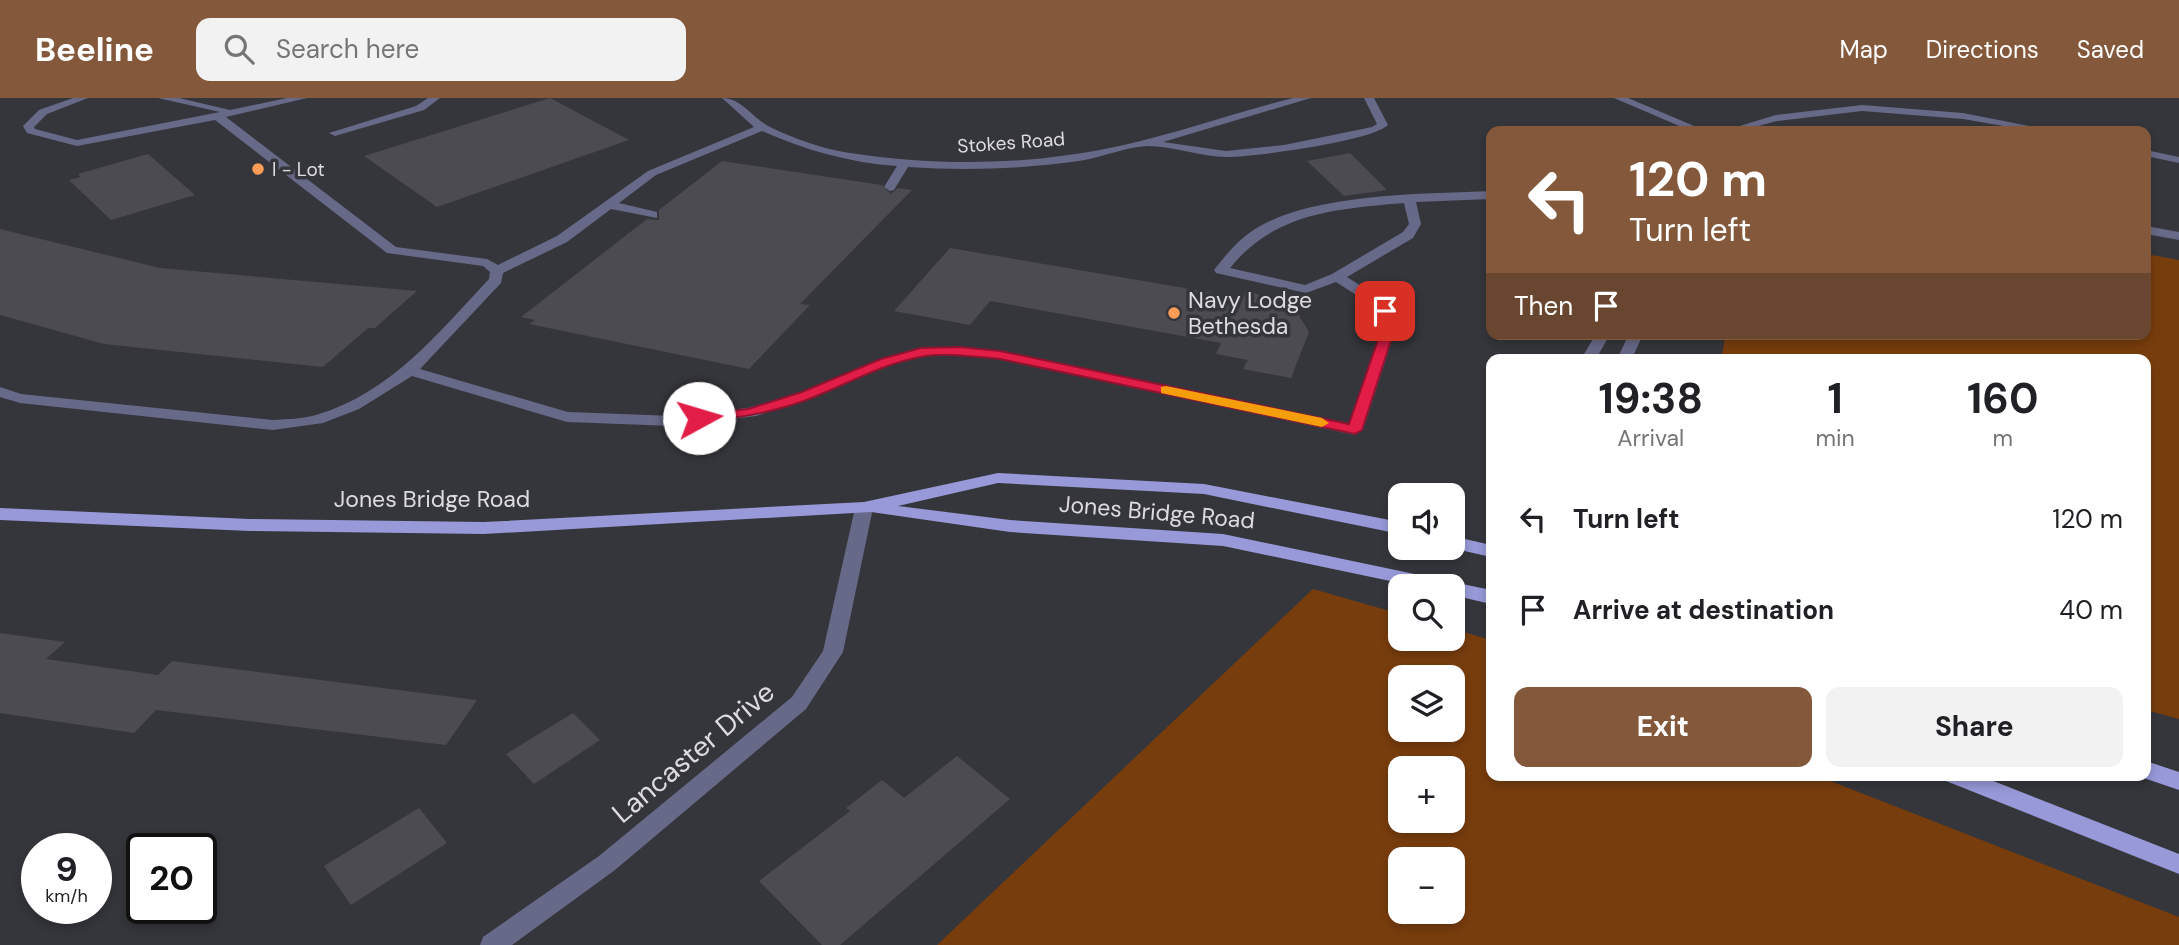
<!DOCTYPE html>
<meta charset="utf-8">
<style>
body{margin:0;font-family:"DM Sans",sans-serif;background:#f2f2f2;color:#202124;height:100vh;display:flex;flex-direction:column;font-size:26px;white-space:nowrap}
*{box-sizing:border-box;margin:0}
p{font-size:23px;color:#757577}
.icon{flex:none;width:38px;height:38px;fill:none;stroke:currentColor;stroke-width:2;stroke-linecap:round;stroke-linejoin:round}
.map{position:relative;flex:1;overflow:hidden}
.details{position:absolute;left:1486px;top:256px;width:665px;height:427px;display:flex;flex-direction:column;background:#fff;border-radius:14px;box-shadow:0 4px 10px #0003}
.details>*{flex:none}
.guide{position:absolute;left:1486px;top:28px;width:665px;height:214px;border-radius:14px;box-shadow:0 4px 10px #0003;background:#84583b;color:#fff;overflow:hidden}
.controls{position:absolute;left:1388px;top:385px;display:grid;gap:14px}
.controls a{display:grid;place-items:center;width:77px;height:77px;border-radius:14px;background:#fff;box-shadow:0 4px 10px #0003;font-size:35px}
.speed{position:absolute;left:21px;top:735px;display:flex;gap:14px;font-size:35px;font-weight:700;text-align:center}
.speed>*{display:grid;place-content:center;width:91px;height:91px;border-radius:50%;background:#fff;box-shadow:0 4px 10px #0003;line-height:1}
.speed small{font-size:18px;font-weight:400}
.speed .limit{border:4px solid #111;border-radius:10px;background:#fff;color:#111}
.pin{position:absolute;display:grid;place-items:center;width:60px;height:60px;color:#fff;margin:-30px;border-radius:14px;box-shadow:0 4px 10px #0006}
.me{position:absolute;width:77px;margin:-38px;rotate:84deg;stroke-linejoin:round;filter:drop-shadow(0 0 5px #0008)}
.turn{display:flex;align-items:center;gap:24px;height:147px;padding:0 28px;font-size:32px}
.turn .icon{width:91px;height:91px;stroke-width:2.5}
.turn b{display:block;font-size:49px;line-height:60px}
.then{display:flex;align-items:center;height:66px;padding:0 28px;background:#0003;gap:14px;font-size:26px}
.eta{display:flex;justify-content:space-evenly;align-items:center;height:119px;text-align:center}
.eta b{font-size:42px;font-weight:700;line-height:49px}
.cta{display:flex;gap:14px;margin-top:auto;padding:14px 28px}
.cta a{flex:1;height:80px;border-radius:14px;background:#84583b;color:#fff;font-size:28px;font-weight:700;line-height:80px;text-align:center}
.cta a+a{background:#f2f2f2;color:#202124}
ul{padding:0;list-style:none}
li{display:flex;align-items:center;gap:21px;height:91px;padding:0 28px}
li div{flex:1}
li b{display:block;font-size:26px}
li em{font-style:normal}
header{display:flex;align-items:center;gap:42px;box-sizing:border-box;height:98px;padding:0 35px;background:#84583b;color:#fff}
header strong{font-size:33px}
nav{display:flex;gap:38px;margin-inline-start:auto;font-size:24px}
.search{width:490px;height:63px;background:#f2f2f2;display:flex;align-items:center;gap:18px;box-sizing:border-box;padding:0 24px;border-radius:14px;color:#757577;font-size:26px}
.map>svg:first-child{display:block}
</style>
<header>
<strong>Beeline</strong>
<div class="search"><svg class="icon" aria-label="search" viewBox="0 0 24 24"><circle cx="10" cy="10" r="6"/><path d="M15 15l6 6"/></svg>Search here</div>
<nav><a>Map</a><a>Directions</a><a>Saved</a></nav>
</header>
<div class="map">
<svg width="2179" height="847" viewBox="0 0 2179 847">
<rect width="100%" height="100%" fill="#35363b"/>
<!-- green -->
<g fill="#783d0d" fill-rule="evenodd">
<path d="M2146 156 2179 162V621L2146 612V261H1721L1726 236H2146Z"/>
<path d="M1313 491 1400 516V541H1452L1453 531 1491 542V677H1815L2179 819V847H937ZM1400 579H1452V632H1400ZM1400 670H1452V723H1400ZM1400 761H1452V814H1400Z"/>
</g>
<!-- building -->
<g fill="#4b4b51">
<path d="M550 0 629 42 437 109 364 58Z"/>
<path d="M1350 55 1387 92 1344 98 1307 63Z"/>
<path d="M148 56 195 97 111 122 69 82 81 79 78 76Z"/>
<path d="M722 63 882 87 891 96 898 90 912 92 800 206 810 207 749 271 529 226 535 222 521 219 647 121 659 122V112Z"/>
<path d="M0 131 160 170 417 193 375 230H368L323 269 104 246 0 217Z"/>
<path d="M950 150 1243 200 1247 191 1298 216 1309 234 1291 280 1243 271 1248 262 1216 256 1221 245 990 203 970 227 894 213Z"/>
<path d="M0 535 65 544 46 561 158 577 172 563 477 602 446 647 156 612 134 635 0 615Z"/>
<path d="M573 615 600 642 534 686 506 656Z"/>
<path d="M957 658 1010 701 840 847H822L759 783 850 713 846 710 882 682 904 700Z"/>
<path d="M419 710 447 745 351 807 324 768Z"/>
</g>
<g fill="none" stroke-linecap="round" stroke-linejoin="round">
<!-- minor -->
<g fill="#676988" fill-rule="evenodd">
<path d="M73 0H88L47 16 34 29 35 31 77 42 220 14 158 0H179L230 12 287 0H307L226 19 396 149 487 161 498 167 557 138 648 73 754 29 722 0C742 0 752 20 770 29 795 41 823 51 850 55 942 69 1034 67 1124 47 1181 34 1237 14 1293 0H1311L1163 44 1226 53 1284 47 1372 29 1377 26 1364 0H1374L1388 27C1372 43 1255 59 1227 59 1201 59 1174 48 1147 48 1127 49 1105 58 1085 62 1026 71 967 73 908 69L894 92 890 93 884 89 897 68C850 65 805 52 762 33L656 77 619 105 657 114V120L611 111 567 144 503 175 501 185 420 271 568 314 674 318 748 310 802 294 880 261 921 250 959 249 1000 253 1349 326 1382 230 1372 207 1336 184 1306 195 1216 175 1214 172C1225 158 1237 143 1252 133 1308 95 1424 96 1491 93V101L1416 104 1421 126 1413 140 1347 179 1381 201 1396 230 1363 332 1355 337 1000 261 959 257 922 258 890 267 812 300 756 318 674 328 567 324 412 278 359 311 323 325 273 332 20 305 0 299V289L21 296 273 322C287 321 303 321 316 317 391 295 438 235 489 181L490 174 483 168 387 155 215 22 77 48 27 35 23 28 39 12ZM1404 105 1409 126 1403 134 1332 176 1305 187 1230 170C1275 114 1337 111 1404 105Z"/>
<path d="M428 0H440L424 12 335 38 329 35 416 8Z"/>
<path d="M1614 0H1628L1706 33H1691Z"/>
<path d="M1862 7 1963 15 2055 33H2032L1963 21 1862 13 1777 23 1740 33H1723L1776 17Z"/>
<path d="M2146 52 2179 59V65L2146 58Z"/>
<path d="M2146 128 2179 134V142L2146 136Z"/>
<path d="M1596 236H1610L1596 261H1581Z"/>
<path d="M1629 236H1643L1632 261H1617Z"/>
<path d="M864 404 873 410 843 554 806 611 615 772 512 847H480L483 839 599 758 792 599 823 553 855 410Z"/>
</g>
<!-- major -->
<g fill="#9799d8" fill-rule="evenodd">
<path d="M998 375 1204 386 1400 424V436L1204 396 998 385 898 408 1010 422 1223 436 1491 492V506L1452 497V488H1414L1223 448 1010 434 871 414 484 436 250 433 0 422V410L250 421 484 424 864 404Z"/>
<path d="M1452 438 1491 447V459L1451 450Z"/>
<path d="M2146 663 2179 674V692L2138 678 2146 677Z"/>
<path d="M1943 677H1978L2179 756V776L1946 683Z"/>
</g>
</g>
<!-- route -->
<path fill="#e11d48" stroke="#92132f" stroke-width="2" d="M1381 210H1390L1395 230 1362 332 1355 336 1000 261C974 259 946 254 920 259 883 266 849 285 814 299 777 314 739 320 699 324L692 320 699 316 748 311 802 294 881 261 921 250 959 249 1000 253 1349 326 1382 230Z"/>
<!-- slow -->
<path fill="#f59e0b" d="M1166 288 1322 320 1329 325 1322 329 1161 295V289Z"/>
<!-- markers -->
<g fill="#fe9c58" stroke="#35363b" stroke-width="2.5">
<circle cx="258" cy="71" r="7"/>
<circle cx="1174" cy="215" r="7"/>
</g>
<g text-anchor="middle" stroke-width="7" stroke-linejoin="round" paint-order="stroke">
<!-- far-street labels -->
<g font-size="19" fill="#dddde0" stroke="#35363b">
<text transform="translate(1011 44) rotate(-4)" y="7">Stokes Road</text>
</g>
<!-- far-poi labels -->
<g font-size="19" fill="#dddde0" stroke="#35363b" text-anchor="start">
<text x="272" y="78">I - Lot</text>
</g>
<!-- poi labels -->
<g font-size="23" fill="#dddde0" stroke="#35363b" text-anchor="start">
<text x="1188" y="210">Navy Lodge<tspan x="1188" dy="26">Bethesda</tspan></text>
</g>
<!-- street labels -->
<g font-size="23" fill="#dddde0" stroke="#35363b">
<text x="432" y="409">Jones Bridge Road</text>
<text transform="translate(1157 414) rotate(5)" y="8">Jones Bridge Road</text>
</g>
<!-- near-street labels -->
<g font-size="28" fill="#dddde0" stroke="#35363b">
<text transform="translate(693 654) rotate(-40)" y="10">Lancaster Drive</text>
</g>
</g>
</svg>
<div class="controls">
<a><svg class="icon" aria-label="sound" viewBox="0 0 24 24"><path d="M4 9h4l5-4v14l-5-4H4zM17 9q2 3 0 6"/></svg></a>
<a><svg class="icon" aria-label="search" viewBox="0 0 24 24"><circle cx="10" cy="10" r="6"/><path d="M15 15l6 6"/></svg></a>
<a><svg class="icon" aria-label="layers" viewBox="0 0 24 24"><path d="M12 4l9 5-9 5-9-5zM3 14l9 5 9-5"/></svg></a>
<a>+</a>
<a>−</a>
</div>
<div class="speed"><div>9<small>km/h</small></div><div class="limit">20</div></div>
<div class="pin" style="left:1385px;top:213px;background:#d93025"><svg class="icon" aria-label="arrive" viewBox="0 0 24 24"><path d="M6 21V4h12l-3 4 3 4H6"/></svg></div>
<svg class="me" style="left:699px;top:320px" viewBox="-20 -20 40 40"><circle r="19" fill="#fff"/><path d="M0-13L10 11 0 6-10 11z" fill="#e11d48"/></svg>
<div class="guide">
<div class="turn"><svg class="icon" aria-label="left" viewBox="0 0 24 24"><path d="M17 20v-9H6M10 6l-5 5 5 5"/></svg><div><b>120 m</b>Turn left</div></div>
<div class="then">Then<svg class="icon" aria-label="arrive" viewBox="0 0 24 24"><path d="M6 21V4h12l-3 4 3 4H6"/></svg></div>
</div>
<section class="details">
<div class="eta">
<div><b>19:38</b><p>Arrival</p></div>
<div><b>1</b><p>min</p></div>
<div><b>160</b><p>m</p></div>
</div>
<ul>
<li><svg class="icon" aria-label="left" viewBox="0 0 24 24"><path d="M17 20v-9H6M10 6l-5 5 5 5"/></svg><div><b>Turn left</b></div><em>120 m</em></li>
<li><svg class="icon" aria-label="arrive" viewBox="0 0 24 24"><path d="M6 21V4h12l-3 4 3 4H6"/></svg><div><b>Arrive at destination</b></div><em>40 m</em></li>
</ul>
<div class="cta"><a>Exit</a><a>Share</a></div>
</section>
</div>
